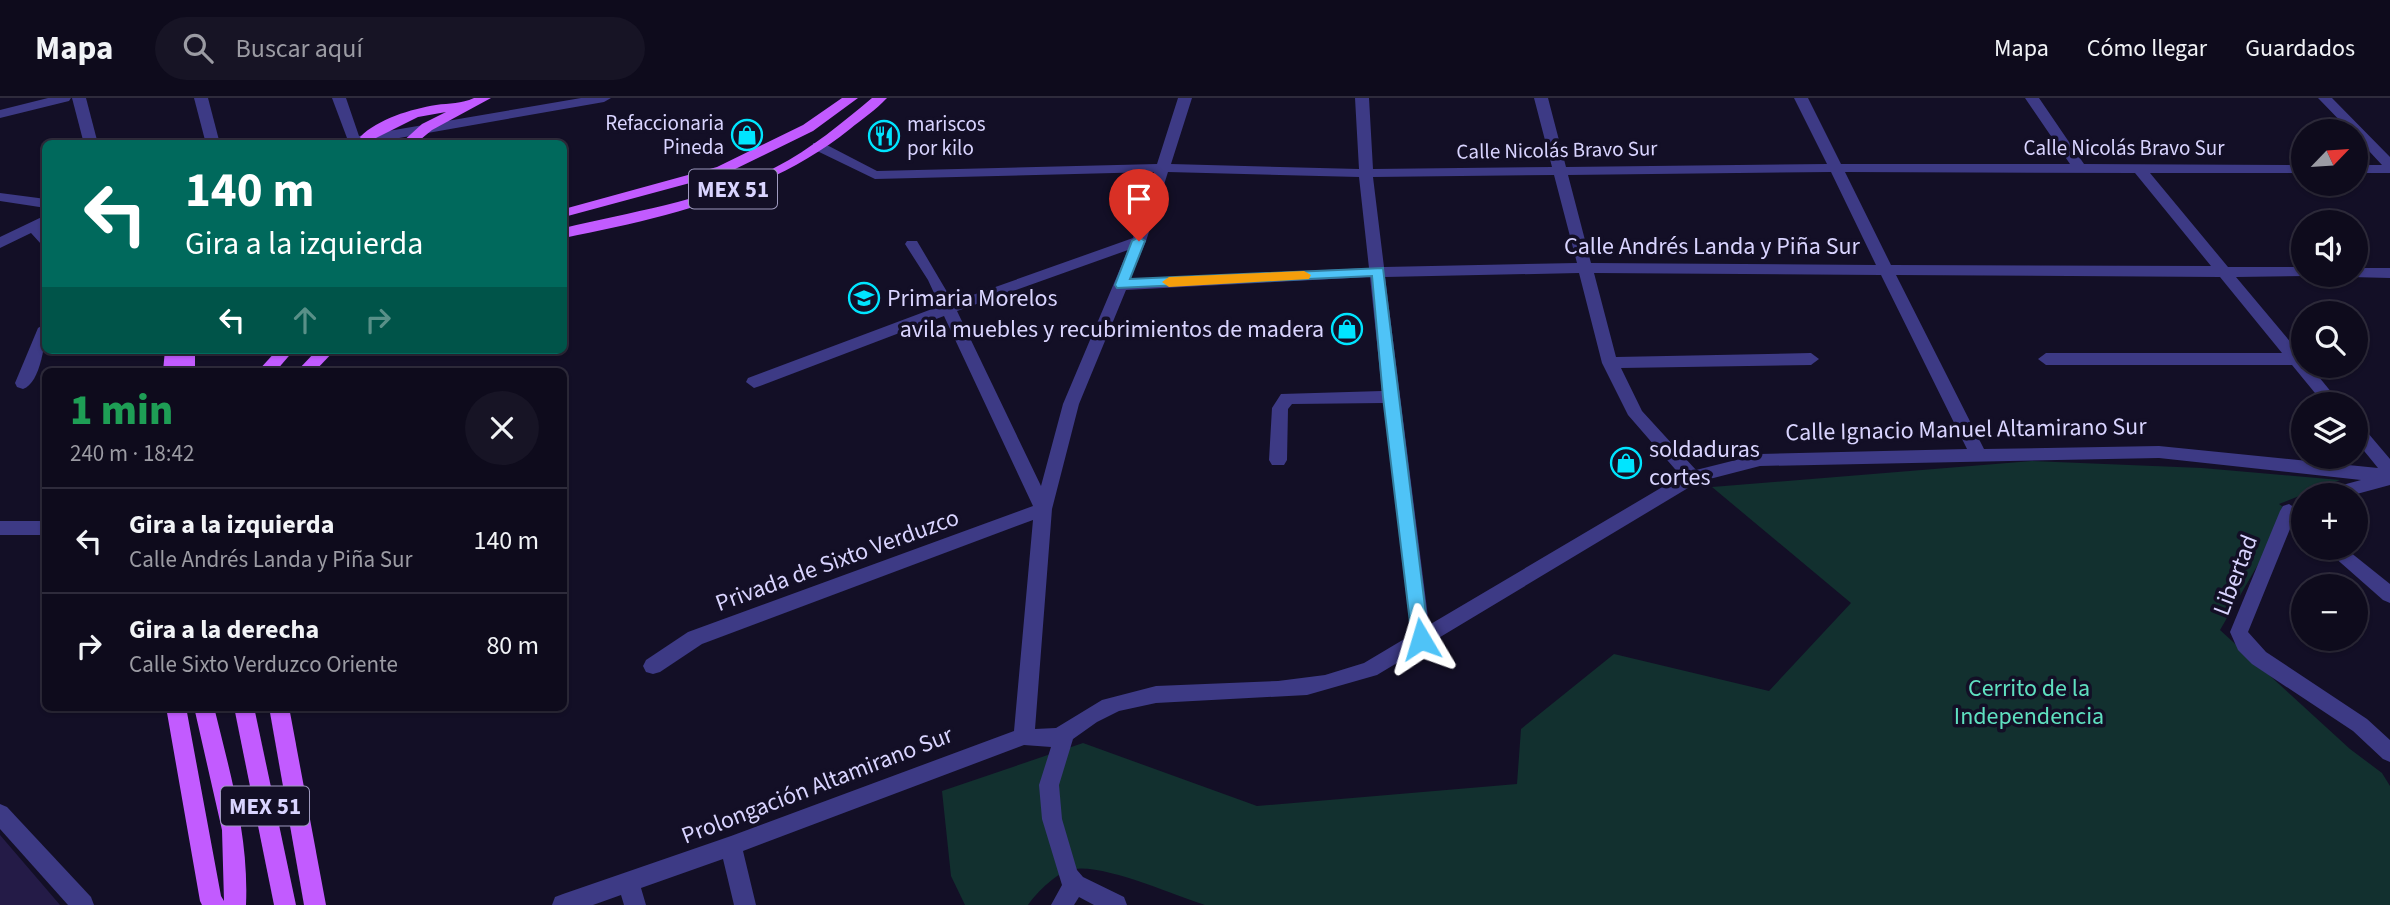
<!DOCTYPE html>
<html lang="es">
<meta charset="utf-8">
<style>
body{margin:0;font-family:"Source Sans 3",sans-serif;background:#171425;color:#f1f3f6;height:100vh;display:flex;flex-direction:column;font-size:26px;white-space:nowrap}
*{box-sizing:border-box;margin:0}
p{font-size:23px;color:#9b9ba3}
.icon{flex:none;width:38px;height:38px;fill:none;stroke:currentColor;stroke-width:2;stroke-linecap:round;stroke-linejoin:round}
.map{position:relative;flex:1;overflow:hidden}
.sheet{position:absolute;left:42px;top:270px;width:525px;height:343px;display:flex;flex-direction:column;background:#0e0b1c;border-radius:10px;box-shadow:0 2px 5px #0004,0 0 0 2px #2e2b3b}
.sheet>*{flex:none}
.banner{position:absolute;left:42px;top:42px;width:525px;height:214px;border-radius:10px;box-shadow:0 2px 5px #0004,0 0 0 2px #2e2b3b;background:#00695c;color:#fff;overflow:hidden}
.needle{width:46px;rotate:65deg}
.tools{position:absolute;left:2291px;top:21px;display:grid;gap:14px}
.tools a{display:grid;place-items:center;width:77px;height:77px;border-radius:50%;background:#0e0b1c;box-shadow:0 2px 5px #0004,0 0 0 2px #2e2b3b;font-size:35px}
.pin{position:absolute;display:grid;place-items:center;width:60px;height:60px;color:#fff;margin:-72px -30px;border-radius:50% 50% 50% 0;rotate:-45deg;box-shadow:0 0 7px #0007}
.pin .icon{rotate:45deg}
.me{position:absolute;width:77px;margin:-38px;rotate:353deg;stroke-linejoin:round;filter:drop-shadow(0 0 5px #0008)}
.turn{display:flex;align-items:center;gap:24px;height:147px;padding:0 28px;font-size:32px}
.turn .icon{width:91px;height:91px;stroke-width:2.5}
.turn b{display:block;font-size:49px;line-height:60px}
.lanes{display:flex;align-items:center;height:66px;padding:0 28px;background:#0003;justify-content:center;gap:35px;direction:ltr}
.lanes .off{opacity:.35}
.round{display:grid;place-items:center;flex:none;width:74px;height:74px;border-radius:37px;background:#171425}
.overview{display:flex;align-items:center;justify-content:space-between;height:119px;padding:0 28px}
h1{font-size:42px;font-weight:800;line-height:52px;color:#1e9e55}
ul{padding:0;list-style:none}
li{display:flex;align-items:center;gap:21px;height:105px;padding:0 28px;border-top:2px solid #2e2b3b}
li div{flex:1}
li b{display:block;font-size:26px}
li em{font-style:normal}
header{display:flex;align-items:center;gap:42px;box-sizing:border-box;height:98px;padding:0 35px;background:#0e0b1c;border-bottom:2px solid #2e2b3b}
header strong{font-size:33px}
nav{display:flex;gap:38px;margin-inline-start:auto;font-size:24px}
.search{width:490px;height:63px;background:#171425;display:flex;align-items:center;gap:18px;box-sizing:border-box;padding:0 24px;border-radius:38px;color:#9b9ba3;font-size:26px}
.map>svg:first-child{display:block}
</style>
<header>
<strong>Mapa</strong>
<div class="search"><svg class="icon" aria-label="search" viewBox="0 0 24 24"><circle cx="10" cy="10" r="6"/><path d="M15 15l6 6"/></svg>Buscar aquí</div>
<nav><a>Mapa</a><a>Cómo llegar</a><a>Guardados</a></nav>
</header>
<div class="map">
<svg width="2390" height="807" viewBox="0 0 2390 807">
<rect width="100%" height="100%" fill="#130f26"/>
<!-- green -->
<path fill="#12302f" d="M2032 363 2202 370 2340 382 2279 406 2289 413 2220 532 2350 651 2382 675 2390 688V807H1205C1174 797 1104 766 1074 771 1058 773 1037 794 1028 807H965L951 778 942 693 1083 645 1257 708 1517 686 1521 631 1614 556 1769 593 1851 505 1712 389Z"/>
<!-- building -->
<path fill="#241b47" d="M0 737 60 807H0Z"/>
<g fill="none" stroke-linecap="round" stroke-linejoin="round">
<!-- minor -->
<g fill="#3d3a85" fill-rule="evenodd">
<path d="M48 0H71L69 3 0 20V12Z"/>
<path d="M72 0H86L98 46H84Z"/>
<path d="M194 0H208L220 46H206Z"/>
<path d="M332 0H346L359 38 581 0H611L604 4 365 46H332L347 40Z"/>
<path d="M1178 0H1192L1171 66 1359 71 1355 0H1369L1373 71 1552 69 1534 0H1548L1566 69 1827 66 1794 0H1808L1841 66H2070L2025 0H2039L2084 66 2303 67V75H2150L2228 169H2303V177L2308 178 2236 179 2303 259V268H2310L2341 306H2324L2292 267H2046L2038 261 2046 255H2282L2220 179 1896 177 1984 351 2159 348 2378 370 2356 343V326L2362 328 2390 361V387L2353 397H2321L2324 392 2361 382 2159 360 1760 368 1698 384 1377 577 1307 597 1156 605 1119 613 1097 624 1073 641 1059 687 1062 721 1077 772 1083 779 1124 799 1127 807H1094L1079 799 1074 807H1051L1062 787 1042 721 1039 687 1051 649 1024 647 743 753 756 807H734L723 761 641 790 646 807H624L621 797 593 807H552L555 799 563 796 731 738 1014 633 1033 422 702 546 660 574 653 576 646 574 643 568 646 562 688 534 1033 408 944 218 760 288 754 290 746 284 748 280 940 208 928 182 905 146 907 143H917L953 204 1133 140 1154 74 875 81 813 51V45H823L877 73 1157 66ZM1168 74 1359 79 1369 170 1130 181 1146 143ZM1831 74 1876 167 1591 165 1568 77ZM1845 74 2135 75 2211 168 1891 167ZM1554 77 1577 165 1384 169 1373 79ZM1128 152 1063 306 1041 388 957 213ZM1579 175 1602 265 1628 317 1681 378 1429 527 1385 179ZM1594 175 1881 177 1967 351 1760 356 1696 372 1642 313 1621 270 1811 267 1819 261 1811 255 1616 259ZM1370 179 1382 293 1281 296 1272 310 1269 362 1272 367H1284L1287 362 1288 311 1292 306 1384 305 1411 537 1364 565 1325 577 1278 583 1156 588 1102 602 1056 630 1035 631 1052 411 1079 306 1126 192Z"/>
<path d="M2318 0H2332L2390 59V75H2356V67H2382L2356 39V33H2350Z"/>
<path d="M0 95 46 101V110L0 103Z"/>
<path d="M46 117V127L42 129 46 133V148L41 146 31 135 0 150V139Z"/>
<path d="M2356 170H2390V180L2351 179 2350 177H2356Z"/>
<path d="M46 225C46 241 41 285 23 291L17 289 15 285 38 230Z"/>
<path d="M2289 406 2303 415V432L2292 426 2248 534 2266 554 2367 621 2390 642V664L2383 661 2353 633 2252 566 2238 552 2230 534 2280 413 2283 408Z"/>
<rect x="0" y="423" width="46" height="14"/>
<path d="M2324 450H2345L2390 486V505L2383 502Z"/>
<path d="M0 706 7 709 91 799 94 807H68L0 731Z"/>
</g>
<!-- major -->
<g fill="#c25bff" fill-rule="evenodd">
<path d="M474 0H491L432 32 415 46H400L422 26 446 14 418 19 372 42H362L360 39C378 21 411 11 436 7 450 5 461 6 474 0Z"/>
<path d="M842 0H858L813 33 727 75 564 119V111L717 69 803 27Z"/>
<path d="M872 0H887C876 12 862 21 850 31 769 96 664 120 564 140V130C634 113 710 102 776 69 811 51 842 25 872 0Z"/>
<path d="M165 252H195V273H163Z"/>
<path d="M208 252H237C232 260 213 260 208 252Z"/>
<path d="M277 252H294L276 273H258Z"/>
<path d="M317 252H335L315 273H297Z"/>
<path d="M166 609H186L221 798 224 803 222 732 194 609H214C230 675 249 738 246 807H202L200 803Z"/>
<path d="M234 609H254L296 807H274Z"/>
<path d="M269 609H289L326 807H304Z"/>
</g>
</g>
<!-- route -->
<path fill="#4fc3f7" stroke="#337fa1" stroke-width="2" d="M1139 139 1145 143 1130 181 1383 170 1429 541 1427 546 1421 549 1415 546 1412 541 1383 299 1372 178 1117 190 1115 187 1132 143Z"/>
<!-- slow -->
<path fill="#f59e0b" d="M1304 173 1311 177 1309 181 1169 189 1162 184 1169 179Z"/>
<!-- icons -->
<defs>
<g id="shop-ring" transform="scale(1.575)"><circle r="9.5" fill="#130f26" stroke="#00e5ff" stroke-width="1.5"/><path d="M-5-2.5h2.3a2.7 3.5 0 0 1 5.4 0H5L5.5 6h-11ZM-1.5-2.5h3a1.5 2.3 0 0 0-3 0Z" fill="#00e5ff"/></g>
<g id="restaurant-ring" transform="scale(1.575)"><circle r="9.5" fill="#130f26" stroke="#00e5ff" stroke-width="1.5"/><path d="M-5-6h1v4h1v-4h1v4h1v-4h1v5L-1.5 .5V6h-2V.5L-5-1ZM5-6V6H3V1.5H1.5Q1.5-4 5-6Z" fill="#00e5ff"/></g>
<g id="school-ring" transform="scale(1.575)"><circle r="9.5" fill="#130f26" stroke="#00e5ff" stroke-width="1.5"/><path d="M0-5L7-2L0 1L-7-2ZM-4 1L0 2.5L4 1V4Q0 6-4 4Z" fill="#00e5ff"/></g>
</defs>
<g fill-rule="evenodd">
<use href="#shop-ring" x="747" y="37"/>
<use href="#restaurant-ring" x="884" y="38"/>
<use href="#school-ring" x="864" y="200"/>
<use href="#shop-ring" x="1347" y="231"/>
<use href="#shop-ring" x="1626" y="365"/>
</g>
<g text-anchor="middle" stroke-width="7" stroke-linejoin="round" paint-order="stroke">
<!-- far-poi labels -->
<g font-size="21" fill="#d9d4ff" stroke="#130f26" text-anchor="end">
<text x="724" y="32">Refaccionaria<tspan x="724" dy="24">Pineda</tspan></text>
<text x="907" y="33" text-anchor="start">mariscos<tspan x="907" dy="24">por kilo</tspan></text>
</g>
<!-- far-street labels -->
<g font-size="21" fill="#d9d4ff" stroke="#130f26">
<text x="2124" y="57">Calle Nicolás Bravo Sur</text>
<text transform="translate(1557 52) rotate(-1)" y="7">Calle Nicolás Bravo Sur</text>
</g>
<!-- shield labels -->
<g fill="#130f26" stroke="#9e99be" stroke-width="2">
<rect x="689" y="71.5" width="88" height="39" rx="5"/>
<rect x="221" y="688.5" width="88" height="39" rx="5"/>
</g>
<g font-size="23" font-weight="bold" fill="#d9d4ff">
<text x="733" y="99">MEX 51</text>
<text x="265" y="716">MEX 51</text>
</g>
<!-- street labels -->
<g font-size="24" fill="#d9d4ff" stroke="#130f26">
<text x="1712" y="156">Calle Andrés Landa y Piña Sur</text>
<text transform="translate(1966 331) rotate(-1)" y="8">Calle Ignacio Manuel Altamirano Sur</text>
<text transform="translate(837 462) rotate(-20)" y="8">Privada de Sixto Verduzco</text>
<text transform="translate(2235 477) rotate(-69)" y="8">Libertad</text>
<text transform="translate(817 687) rotate(-21)" y="8">Prolongación Altamirano Sur</text>
</g>
<!-- poi labels -->
<g font-size="24" fill="#d9d4ff" stroke="#130f26" text-anchor="start">
<text x="887" y="208">Primaria Morelos</text>
<text x="1324" y="239" text-anchor="end">avila muebles y recubrimientos de madera</text>
<text x="1649" y="359">soldaduras<tspan x="1649" dy="28">cortes</tspan></text>
</g>
<!-- park labels -->
<g font-size="24" fill="#5fe0c0" stroke="#130f26">
<text x="2029" y="598">Cerrito de la<tspan x="2029" dy="28">Independencia</tspan></text>
</g>
</g>
</svg>
<div class="tools">
<a><svg class="needle" viewBox="-14 -14 28 28"><path d="M0-13l5 13h-10z" fill="#e53935"/><path d="M0 13l5-13h-10z" fill="#9b9ba3"/></svg></a>
<a><svg class="icon" aria-label="sound" viewBox="0 0 24 24"><path d="M4 9h4l5-4v14l-5-4H4zM17 9q2 3 0 6"/></svg></a>
<a><svg class="icon" aria-label="search" viewBox="0 0 24 24"><circle cx="10" cy="10" r="6"/><path d="M15 15l6 6"/></svg></a>
<a><svg class="icon" aria-label="layers" viewBox="0 0 24 24"><path d="M12 4l9 5-9 5-9-5zM3 14l9 5 9-5"/></svg></a>
<a>+</a>
<a>−</a>
</div>
<div class="pin" style="left:1139px;top:143px;background:#d93025"><svg class="icon" aria-label="arrive" viewBox="0 0 24 24"><path d="M6 21V4h12l-3 4 3 4H6"/></svg></div>
<svg class="me" style="left:1421px;top:541px" viewBox="-20 -20 40 40"><path d="M0-17L14 15 0 8-14 15z" fill="#4fc3f7" stroke="#fff" stroke-width="4"/></svg>
<div class="banner">
<div class="turn"><svg class="icon" aria-label="left" viewBox="0 0 24 24"><path d="M17 20v-9H6M10 6l-5 5 5 5"/></svg><div><b>140 m</b>Gira a la izquierda</div></div>
<div class="lanes"><svg class="icon" aria-label="left" viewBox="0 0 24 24"><path d="M17 20v-9H6M10 6l-5 5 5 5"/></svg><svg class="icon off" aria-label="ahead" viewBox="0 0 24 24"><path d="M12 20V5M6 11l6-6 6 6"/></svg><svg class="icon off" aria-label="right" viewBox="0 0 24 24"><path d="M7 20v-9h11M14 6l5 5-5 5"/></svg></div>
</div>
<section class="sheet">
<div class="overview"><div><h1>1 min</h1><p>240 m · 18:42</p></div><a class="round"><svg class="icon" aria-label="close" viewBox="0 0 24 24"><path d="M6 6l12 12M18 6L6 18"/></svg></a></div>
<ul>
<li><svg class="icon" aria-label="left" viewBox="0 0 24 24"><path d="M17 20v-9H6M10 6l-5 5 5 5"/></svg><div><b>Gira a la izquierda</b><p>Calle Andrés Landa y Piña Sur</p></div><em>140 m</em></li>
<li><svg class="icon" aria-label="right" viewBox="0 0 24 24"><path d="M7 20v-9h11M14 6l5 5-5 5"/></svg><div><b>Gira a la derecha</b><p>Calle Sixto Verduzco Oriente</p></div><em>80 m</em></li>
</ul>
</section>
</div>
